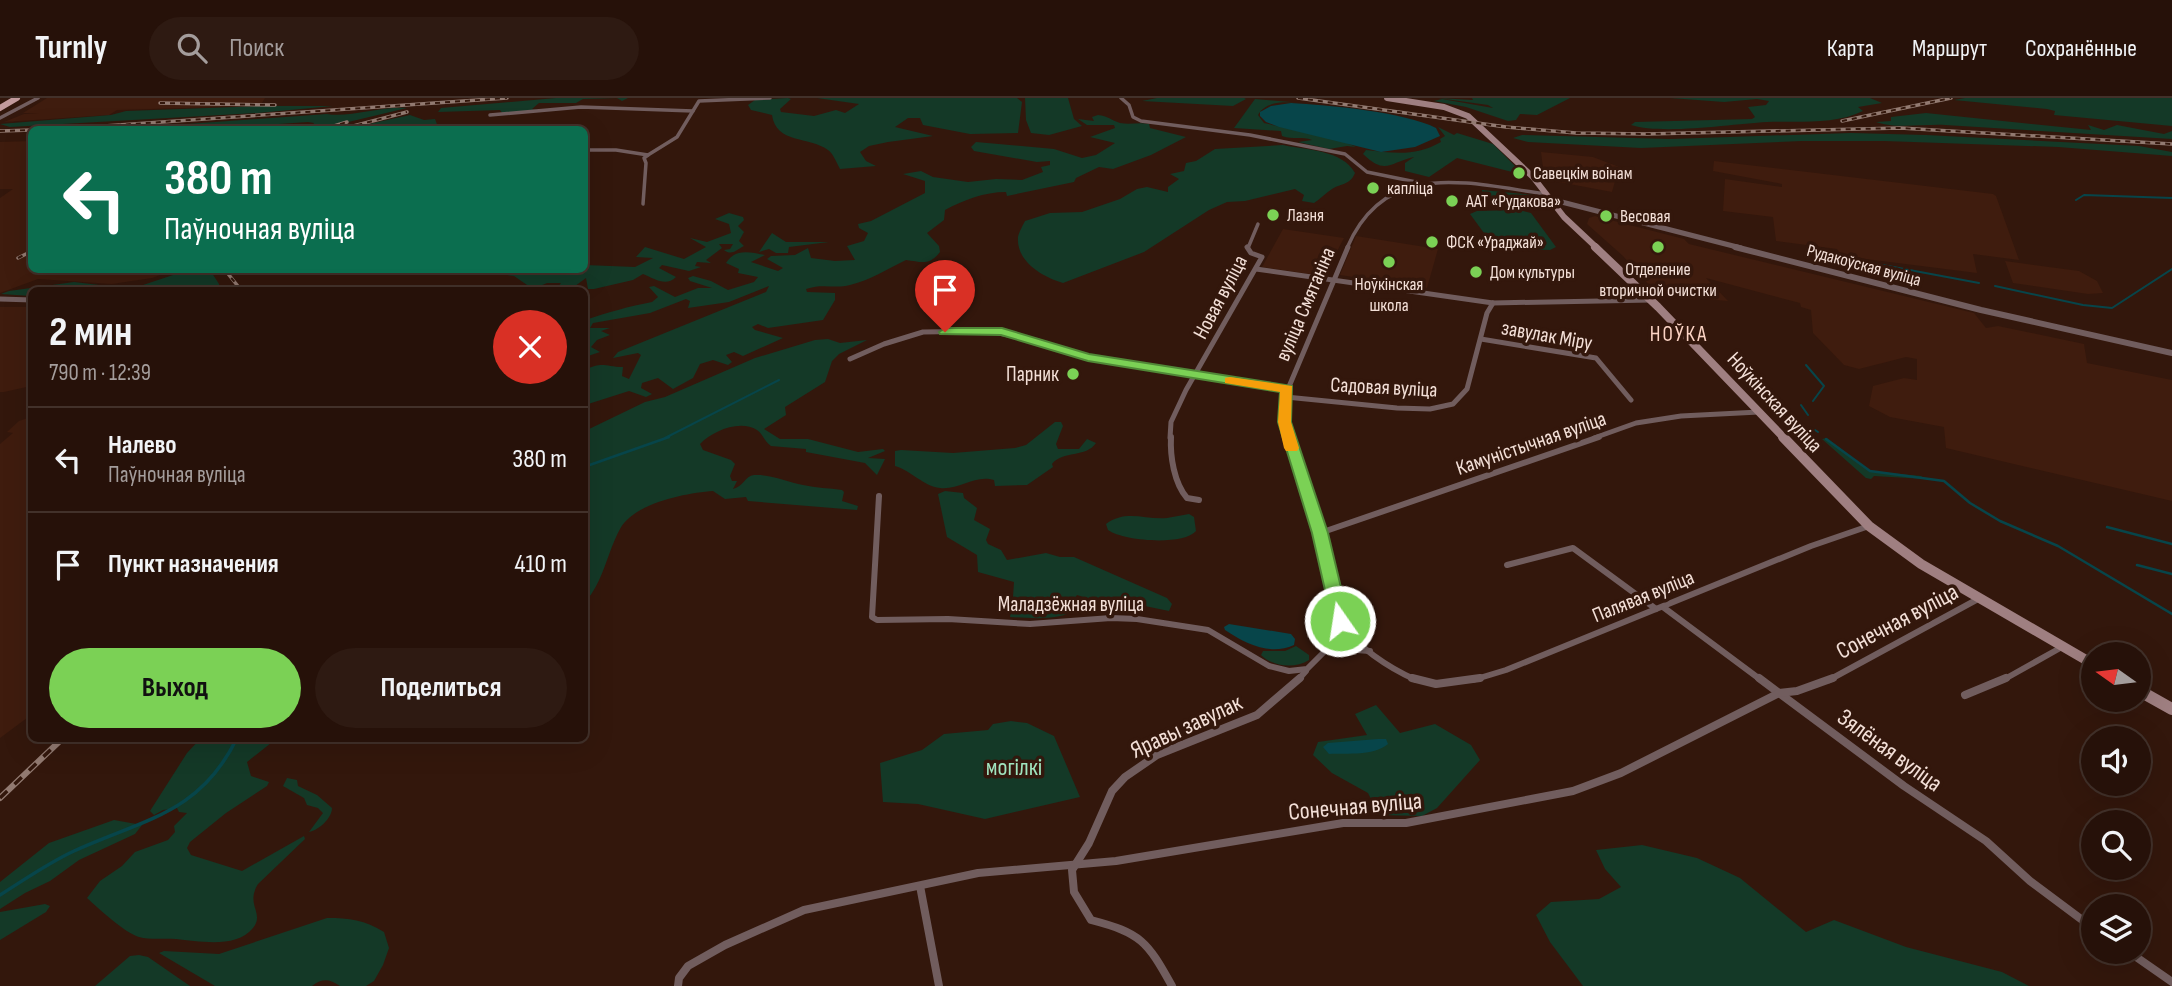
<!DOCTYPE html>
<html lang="ru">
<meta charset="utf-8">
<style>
body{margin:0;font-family:"Sofia Sans Condensed",sans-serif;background:#2e1a12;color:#f1f3f6;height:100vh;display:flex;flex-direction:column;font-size:26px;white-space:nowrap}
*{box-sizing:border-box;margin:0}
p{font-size:23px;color:#a49d9c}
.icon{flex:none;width:38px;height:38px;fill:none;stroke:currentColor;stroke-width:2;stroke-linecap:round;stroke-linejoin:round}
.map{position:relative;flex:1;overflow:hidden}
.sheet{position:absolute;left:28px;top:189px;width:560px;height:455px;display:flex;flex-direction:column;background:#261109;border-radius:10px;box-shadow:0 7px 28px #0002,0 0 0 2px #42312a}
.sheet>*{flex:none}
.guide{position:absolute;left:28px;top:28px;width:560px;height:147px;border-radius:10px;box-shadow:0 7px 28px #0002,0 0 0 2px #42312a;background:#0b6e4f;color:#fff;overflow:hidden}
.needle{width:46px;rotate:284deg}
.buttons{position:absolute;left:2081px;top:544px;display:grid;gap:14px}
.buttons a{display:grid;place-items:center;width:70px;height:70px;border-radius:50%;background:#261109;box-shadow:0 7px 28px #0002,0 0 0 2px #42312a;font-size:35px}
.pin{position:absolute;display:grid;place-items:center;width:60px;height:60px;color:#fff;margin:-72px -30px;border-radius:50% 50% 50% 0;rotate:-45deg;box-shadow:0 0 7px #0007}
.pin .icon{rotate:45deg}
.me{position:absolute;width:77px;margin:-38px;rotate:347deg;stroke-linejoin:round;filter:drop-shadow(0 0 5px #0008)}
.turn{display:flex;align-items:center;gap:24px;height:147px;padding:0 21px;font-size:32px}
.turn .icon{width:91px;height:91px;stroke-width:2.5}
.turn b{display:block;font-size:49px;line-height:60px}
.round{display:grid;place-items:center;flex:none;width:74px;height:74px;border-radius:37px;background:#2e1a12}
.summary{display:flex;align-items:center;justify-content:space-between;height:119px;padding:0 21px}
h1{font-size:42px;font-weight:700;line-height:52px}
.cta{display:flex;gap:14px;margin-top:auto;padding:14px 21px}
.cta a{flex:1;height:80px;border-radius:42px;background:#7bd155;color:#111;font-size:28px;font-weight:700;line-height:80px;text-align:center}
.cta a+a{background:#2e1a12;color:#f1f3f6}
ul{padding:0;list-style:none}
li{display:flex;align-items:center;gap:21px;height:105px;padding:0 21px;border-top:2px solid #42312a}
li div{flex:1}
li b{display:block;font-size:26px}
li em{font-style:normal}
header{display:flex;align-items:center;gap:42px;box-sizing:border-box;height:98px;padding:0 35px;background:#261109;border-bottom:2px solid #42312a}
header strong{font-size:33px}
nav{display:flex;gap:38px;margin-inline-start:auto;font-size:24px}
.search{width:490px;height:63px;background:#2e1a12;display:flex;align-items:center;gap:18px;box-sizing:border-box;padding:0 24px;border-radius:38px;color:#a49d9c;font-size:26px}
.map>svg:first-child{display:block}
</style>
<header>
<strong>Turnly</strong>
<div class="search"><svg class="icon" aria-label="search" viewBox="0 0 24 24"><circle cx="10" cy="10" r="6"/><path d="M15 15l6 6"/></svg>Поиск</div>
<nav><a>Карта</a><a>Маршрут</a><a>Сохранённые</a></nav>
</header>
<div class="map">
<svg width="2172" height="888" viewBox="0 0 2172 888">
<rect width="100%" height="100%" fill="#33170c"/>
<!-- built -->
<g fill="#3f1c0e">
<path d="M47 0H265L260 8 117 12 109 17 4 24 24 16 39 15H23Z"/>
<path d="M31 43 32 172H173L152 180 112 186 38 181 0 195V100L13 91H0V44Z"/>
<path d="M1541 54 1593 59 1619 69 1612 94 1548 82 1552 73 1543 70Z"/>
<path d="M1714 63 1993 96 1996 98 2019 162 1973 156 1977 175 1842 158 1837 151 1776 143 1773 119 1723 113 1725 81 1782 89V86L1713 73Z"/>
<path d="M1595 118 1684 141 1689 146 1974 215 1986 230 1998 228 2084 246 2087 265 2172 282V403L1946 350 1944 329 1890 319 1869 308 1873 288 1904 280 1917 282V261L1906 259 1859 271 1844 267 1813 235 1811 212 1801 209 1800 205 1706 180 1728 203 1657 197 1655 189 1650 188 1623 158 1587 126 1589 120Z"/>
<path d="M1283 131 1344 140 1324 178 1262 169Z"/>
<path d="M1356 138 1438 151 1427 190 1340 177Z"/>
<path d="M2005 163 2079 173 2097 183 2103 195 2088 196 2013 185Z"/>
<path d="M0 209H31V288L4 294H0Z"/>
<path d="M31 319V617L0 640V346L13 335 7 334 19 323Z"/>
</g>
<!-- green -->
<g fill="#143927">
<path d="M617 0 583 1 576 5H539L532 11 536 12 503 16 500 12 438 14 441 10 556 0H628L622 3Z"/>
<path d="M788 0 791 1 780 11 781 14 814 18 836 12 845 15 859 6 817 0H1017L1022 4 1018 35 970 36 923 27 920 20H908L895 29 933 38 888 44 869 48 860 54 866 63 876 68 840 71C837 66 833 55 828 52 809 38 776 46 772 17L751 12 748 7 755 2Z"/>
<path d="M1025 0H1068L1074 21 1082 28 1049 37 1031 35 1026 22Z"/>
<path d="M1157 0H1244L1246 1 1233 8 1142 3Z"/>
<path d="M1438 0 1473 2 1472 0H1570L1537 17 1520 16 1516 22 1508 23 1466 9 1434 3 1442 1 1493 10 1488 7Z"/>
<path d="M1670 0H1870L1882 5 1858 9 1863 13C1835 27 1797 23 1767 24 1732 26 1663 37 1631 27L1635 24 1752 21 1755 19 1748 9 1766 7 1769 3 1757 1 1724 4Z"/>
<path d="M1965 0H2172V28L2054 17 2055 13 2047 11 1954 2Z"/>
<path d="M1255 1 1302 5C1287 4 1266 2 1258 17L1264 25 1342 43 1356 49 1347 48 1329 51 1298 44 1312 42C1302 38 1293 42 1282 38L1281 33 1234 30Z"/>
<path d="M264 8H333L258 15 10 29 0 26 111 17 126 13Z"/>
<path d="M407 10 319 31H311L314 25 308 24 206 31H155L174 27 327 16C348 20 382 8 407 10Z"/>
<path d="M1926 15 2091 32 2088 27 2104 32 2117 27 2164 36 2172 33V41C2097 36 2021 32 1945 27 1924 26 1895 31 1876 24L1891 23V19Z"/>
<path d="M410 17 424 22 435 21 438 29 459 28 458 32 346 31Z"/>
<path d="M1098 17C1108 18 1111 22 1120 25 1130 27 1139 24 1149 26L1150 30 1186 39 1151 57 1113 71 1099 69 1076 80 1074 84 1007 98 1006 94C984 94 964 102 945 112L944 122 927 135 939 148 940 154C929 168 922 164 906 162 887 171 871 182 850 187 835 191 823 185 806 191L807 194 835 195V202L823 222 768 230 758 226 752 229 755 232 783 240 743 258 734 254 726 257 732 264 728 267 713 262 700 266 693 280 673 291 658 280 642 285 641 290 652 296 646 299 629 293 585 307V272C603 263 605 269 623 269L622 278 629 281 641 257 638 255 613 260 618 254 766 194 769 188 729 204 688 210 690 203 686 201 650 215 593 225 590 230H610L601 233 610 237 597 242 591 249 600 254 585 259V222C606 215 630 208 652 204L658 199 649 189 654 188 675 199 698 190H712L690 183 688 180 693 178 711 183 728 192 754 184 758 179 738 175 739 171 726 165C735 150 750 154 765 157L751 164 778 173 783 170 767 161 771 158 795 157 808 150 811 160 835 163 855 162 847 148 864 143 868 135 859 130 858 126 871 123 925 95V83L903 76 921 73 933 79 968 84 996 81 1022 82 1043 74 1041 69 1050 67V63L1037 64 974 53 971 49 976 44 1054 51 1082 60 1096 57 1115 45 1090 39 1115 30 1114 27H1087L1078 21 1094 23 1092 19Z"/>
<path d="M1438 29 1454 37 1457 35 1493 46 1524 77 1457 60 1429 79 1405 73V65L1414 59C1390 64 1386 78 1363 56L1366 52C1394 55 1415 59 1441 44L1440 41 1445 38Z"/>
<path d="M1851 35 1926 37 2139 48 2172 54V58L2058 49 1884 43H1802L1641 50 1528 44 1513 40 1522 37 1670 41Z"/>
<path d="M1283 47C1306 52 1343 52 1355 75 1350 87 1342 85 1332 91 1326 95 1320 101 1314 105L1302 103 1304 97 1295 91 1245 103 1227 104 1209 112 1144 154 1063 185C1043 179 1016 164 1018 139 1019 134 1023 127 1025 123L1050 115 1082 114 1120 101 1137 91 1147 89 1168 94V89L1179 81 1170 76 1184 73 1186 65 1196 63 1215 51Z"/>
<path d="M1482 92 1534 97 1545 104 1505 106 1482 98Z"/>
<path d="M1519 112 1531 115 1556 149 1550 152 1495 150 1470 116 1477 113Z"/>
<path d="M729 115 743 119 744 122 738 128 744 134 739 143 744 148C736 152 732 158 724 152L730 151 733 146H719L722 150 706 162 711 165 697 164 695 168 701 169 689 173 662 167 659 170 676 179C666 189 655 181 643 176L633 182 594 191H588L586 180 571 191 549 192 566 189H558L561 185H547L533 191 514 178 507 177 511 172H584L585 167 635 169 653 160 636 159 645 149 684 161 706 149 690 140 707 144 731 135 729 126 715 121Z"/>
<path d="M772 135 786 144H829L789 149 788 155H776L769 151 759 154Z"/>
<path d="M181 172H210L219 186V192H32L31 198 1 196 9 193 74 184 116 189 143 187 179 175Z"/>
<path d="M828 241 840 245 867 242 839 256 832 263 825 284 785 309 786 317 764 331 780 341H808L858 354 883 351 885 353 868 360 885 361 877 377 865 365 806 354V351L771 348C764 343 763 336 757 332 740 321 712 333 700 346L703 352 731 362 735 366 730 378 732 383H737L733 391C743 389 745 378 754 377 770 376 788 384 803 387 816 390 829 390 842 392L844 394 842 403 858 408 857 412 748 403 746 399 725 401 713 393C686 395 634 405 620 431 607 455 603 485 585 504V333L645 304 665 299 755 260 815 242Z"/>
<path d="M1055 324H1061L1063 328 1056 346 1058 351H1079L1087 341 1096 345C1086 360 1063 352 1052 366L1053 369 1027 387 995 388 994 382C975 376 960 392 940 390 923 388 912 373 895 368V353L901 352 953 355 1015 350 1026 347Z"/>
<path d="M1827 340 1870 373 1921 378 1925 381 1874 378 1871 381 1866 380 1822 341Z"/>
<path d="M945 393 963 395 964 400 977 410 974 422 990 431 986 442 988 446 1001 452 1007 462 1046 455 1060 459H1074L1167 500 1172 506 1169 513 1140 507H1125L1105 501 1096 503 1077 497 1073 503 1076 512C1057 523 1032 520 1010 519L1011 514 1018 513 1019 509 1013 499 1014 484 978 474 977 457 947 439 938 396Z"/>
<path d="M1189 416 1194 419 1196 433C1183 448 1123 443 1108 432L1106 426C1126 411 1145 422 1167 420 1174 419 1182 417 1189 416Z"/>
<path d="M1296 548 1309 557V562C1295 571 1273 569 1261 557L1263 553H1285Z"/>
<path d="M1376 607 1400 635 1435 626 1471 647 1480 662 1437 710 1422 718 1379 717 1368 695 1332 675 1313 657 1318 644 1367 637 1355 616Z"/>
<path d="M1011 623 1027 625 1054 638 1080 699 985 721 918 706 883 704 880 665 922 652 944 636 988 632 993 626Z"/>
<path d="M201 640 276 641 247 664 251 678 269 684 267 688 226 715 190 744 187 750 191 757 242 773 304 738 305 741 258 786C245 807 265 815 253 830 236 851 199 843 176 841 164 840 150 842 139 839 125 835 98 810 87 800L100 783 122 768 135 754 168 742 175 734 174 728 187 715 179 714 177 710 163 712 154 717 150 713 187 655Z"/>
<path d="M287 680 297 682 298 688 317 697 332 710C332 720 319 732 309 734L323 715 318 710 307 707 304 700 283 688Z"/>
<path d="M114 722 142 727 135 736 79 762 50 783 25 795 0 811V784L49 745Z"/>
<path d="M1642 747 1697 760 1740 780 1806 834 1834 822 1906 849 2002 874 2029 888H1583L1550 844 1536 817 1551 804 1599 801 1621 789 1605 771 1596 752Z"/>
<path d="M45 806 50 808 46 814 0 842V814Z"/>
<path d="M327 820C349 820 365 822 384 834L389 850 383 867 374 883 366 888H340C329 881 323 880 312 888H215L159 855 164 853 219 856Z"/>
<path d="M139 857 148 859 190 888H95L130 858Z"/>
</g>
<!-- water -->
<g fill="#07454a">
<path d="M1291 5C1327 7 1405 14 1436 30L1440 38 1415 49 1381 54 1279 29 1266 24 1260 18V14L1271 8Z"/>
<path d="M1229 526 1291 536 1295 541 1294 547C1270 558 1246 546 1225 532L1224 529Z"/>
<path d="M1378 641H1386L1388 646C1374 658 1348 655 1329 656L1323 649 1328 645Z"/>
</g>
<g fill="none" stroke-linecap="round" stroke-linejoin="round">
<!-- stream-far2 -->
<g stroke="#07454a" stroke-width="2">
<path d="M2076 102 2084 97 2172 100"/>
<path d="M1824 156 1979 185"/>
<path d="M1995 188 2083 207 2112 210 2172 171"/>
<path d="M1806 267 1824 288 1813 303"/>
<path d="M1801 307 1808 317"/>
<path d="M1815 332 1818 334"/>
<path d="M665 340 779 282"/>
</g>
<!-- stream-far1 -->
<g stroke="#07454a" stroke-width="2.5">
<path d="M1826 341 1870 373 1944 383 1970 405 2000 423 2058 448 2172 516"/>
<path d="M584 369 669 339"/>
<path d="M2107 429 2172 446"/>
<path d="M2137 467 2172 476"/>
</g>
<!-- stream -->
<path stroke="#07454a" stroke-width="3.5" d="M0 797C24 782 48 765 74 753 144 721 200 716 237 640"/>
<!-- minor-far3 -->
<g stroke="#715d5e" stroke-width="3.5">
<path d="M1121 0 1129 7 1133 19 1141 23 1250 37 1345 56 1367 74 1416 84"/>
<path d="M490 17 581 9 693 13"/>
<path d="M0 20 38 0"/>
<path d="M584 52H616L648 57 644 60 646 65 643 106"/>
<path d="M648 57 677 39 699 3 770 0"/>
<path d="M1248 150 1258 126"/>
<path d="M1347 150C1386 59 1469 86 1547 96"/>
</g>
<!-- minor-far2 -->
<g stroke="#715d5e" stroke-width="5">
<path d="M1256 171 1493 205 1651 202"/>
<path d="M0 201 32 202"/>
<path d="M1481 241 1596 260 1631 302"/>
<path d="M850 261 884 246 923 234 989 233 1038 243 1088 259 1288 291"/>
<path d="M1286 299 1397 310 1430 311 1453 306 1467 291 1487 215 1493 205"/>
<path d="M1170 340 1171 324 1186 292 1262 159 1251 155 1247 149"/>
<path d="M1290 340 1285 315 1288 291 1348 149"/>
<path d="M1594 340 1636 325 1681 318 1759 314"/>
</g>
<!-- minor-far1 -->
<g stroke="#715d5e" stroke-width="6">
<path d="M1171 339C1170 358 1174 385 1187 400L1199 402"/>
<path d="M1290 339 1320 435 1340 523C1355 548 1389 570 1416 582"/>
<path d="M879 398 872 519 877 522 948 521 1030 526 1111 520 1137 521 1208 532 1269 568 1289 573 1307 571 1328 550 1370 553"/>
<path d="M1320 435 1599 339"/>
<path d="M1507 467 1573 450 1656 511"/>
<path d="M1663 509 1761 582"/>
<path d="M1328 550 1340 523"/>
<path d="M1298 582 1306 573"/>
<path d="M1473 582 1506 572 1811 448 1869 428"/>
<path d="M1829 582 1978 501"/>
<path d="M2003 582 2062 549"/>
</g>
<!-- minor -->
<g stroke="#715d5e" stroke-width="8">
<path d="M1412 580 1436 586 1480 580"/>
<path d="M1759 580 1904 688 1986 743 2030 783 2093 830"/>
<path d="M1965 597 2006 580"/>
<path d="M920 788 939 888"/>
<path d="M2129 854 2172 884"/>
<path d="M678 888 679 880 688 868 725 847 804 812 978 775 1116 763 1343 725H1406L1573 693 1621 675 1779 595 1797 593 1833 580"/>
<path d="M1172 888C1147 843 1141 835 1091 822L1074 794 1072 772 1089 745 1112 693 1125 679 1157 657 1257 617 1300 580"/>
</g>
<!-- tertiary-far1 -->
<path stroke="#715d5e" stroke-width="5" d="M1550 101 1741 150"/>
<!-- tertiary -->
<path stroke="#715d5e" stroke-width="6" d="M1735 149 1981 212 2172 255"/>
<!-- secondary-far3 -->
<path stroke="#9f7f81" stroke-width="6" d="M1387 0 1444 9 1468 18 1533 79 1564 119 1597 150"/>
<!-- secondary-far2 -->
<path stroke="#9f7f81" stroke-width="8" d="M1595 149 1658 209 1784 340"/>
<!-- secondary-far1 -->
<path stroke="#9f7f81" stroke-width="10" d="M1783 339 1869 428 1921 466 2093 566"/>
<!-- secondary -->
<path stroke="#9f7f81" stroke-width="12" d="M2138 592 2172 611"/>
<!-- primary -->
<path stroke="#c39a9c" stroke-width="6" d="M0 10 17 0"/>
<!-- rail-far1 casing -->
<g stroke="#927a71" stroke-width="3.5">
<g id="rail-far1">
<path d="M1298 0 1506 29 1576 35 1647 36 1900 30 2172 46"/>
<path d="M160 5 275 7"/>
<path d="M1842 23 1951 0"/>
<path d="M46 32 507 0"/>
<path d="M321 32 347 24"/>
<path d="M338 32 407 14"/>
<path d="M0 33 32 32"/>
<path d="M18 160 32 153"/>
<path d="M225 172 241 192"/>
</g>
</g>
<!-- rail casing -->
<g stroke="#927a71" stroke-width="6">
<path id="rail" d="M0 700 63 640"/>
</g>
<!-- rail-far1 -->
<use href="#rail-far1" stroke="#33170c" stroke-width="2" stroke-dasharray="5" stroke-linecap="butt"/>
<!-- rail -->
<use href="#rail" stroke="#33170c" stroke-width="3.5" stroke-dasharray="10" stroke-linecap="butt"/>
</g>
<!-- route -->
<path fill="#7bd155" stroke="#508837" stroke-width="2" d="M945 230H1002L1089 256 1292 288 1291 324 1328 435 1349 523 1346 527 1340 529 1332 523 1312 435 1278 324 1280 294 1088 263 1001 237 940 236 939 234Z"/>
<!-- slow -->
<path fill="#f59e0b" d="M1230 279 1292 288 1291 324 1299 350 1297 353H1286L1284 350 1278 324 1280 294 1225 285V280Z"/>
<!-- markers -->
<g fill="#7bd155" stroke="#33170c" stroke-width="2.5">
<circle cx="1519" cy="75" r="7"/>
<circle cx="1373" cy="90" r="7"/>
<circle cx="1452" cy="103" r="7"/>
<circle cx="1273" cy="117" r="7"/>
<circle cx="1606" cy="118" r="7"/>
<circle cx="1432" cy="144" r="7"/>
<circle cx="1658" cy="149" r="7"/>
<circle cx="1389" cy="164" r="7"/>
<circle cx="1476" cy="174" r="7"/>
<circle cx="1073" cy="276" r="7"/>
</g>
<g text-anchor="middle" stroke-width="7" stroke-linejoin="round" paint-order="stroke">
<!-- far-poi labels -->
<g font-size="18" fill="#f3dfd7" stroke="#33170c" text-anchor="start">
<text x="1533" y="81">Савецкім воінам</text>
<text x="1387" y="96">капліца</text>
<text x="1466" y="109">ААТ «Рудакова»</text>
<text x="1287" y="123">Лазня</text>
<text x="1620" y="124">Весовая</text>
<text x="1446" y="150">ФСК «Ураджай»</text>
<text x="1658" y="177" text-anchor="middle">Отделение<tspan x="1658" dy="21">вторичной очистки</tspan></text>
<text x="1490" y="180">Дом культуры</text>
<text x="1389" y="192" text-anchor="middle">Ноўкінская<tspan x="1389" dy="21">школа</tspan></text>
</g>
<!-- far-street labels -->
<g font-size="18" fill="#f3dfd7" stroke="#33170c">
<text transform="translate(1864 167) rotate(15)" y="6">Рудакоўская вуліца</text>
</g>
<!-- street labels -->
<g font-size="21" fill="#f3dfd7" stroke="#33170c">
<text transform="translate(1220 199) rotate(-62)" y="7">Новая вуліца</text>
<text transform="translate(1305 206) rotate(-67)" y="7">вуліца Смятаніна</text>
<text transform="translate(1547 237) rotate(10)" y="7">завулак Міру</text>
<text transform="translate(1384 289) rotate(3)" y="7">Садовая вуліца</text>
<text transform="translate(1775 304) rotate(47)" y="7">Ноўкінская вуліца</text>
<text transform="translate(1531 345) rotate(-19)" y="7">Камуністычная вуліца</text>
<text transform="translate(1643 498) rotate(-22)" y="7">Палявая вуліца</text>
<text x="1071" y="513">Маладзёжная вуліца</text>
</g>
<!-- far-quarter labels -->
<g font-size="21" letter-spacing="2" fill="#fcd4c5" stroke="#33170c">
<text x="1679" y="243">НОЎКА</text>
</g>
<!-- poi labels -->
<g font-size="21" fill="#f3dfd7" stroke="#33170c" text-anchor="end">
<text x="1059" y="283">Парник</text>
</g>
<!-- near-street labels -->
<g font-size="24" fill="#f3dfd7" stroke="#33170c">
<text transform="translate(1897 523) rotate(-28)" y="8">Сонечная вуліца</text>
<text transform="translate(1186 628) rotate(-25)" y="8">Яравы завулак</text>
<text transform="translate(1890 652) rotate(36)" y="8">Зялёная вуліца</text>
<text transform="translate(1355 708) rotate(-5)" y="8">Сонечная вуліца</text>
</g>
<!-- near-park labels -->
<g font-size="24" fill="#a0e5bf" stroke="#33170c">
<text x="1014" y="677">могілкі</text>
</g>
</g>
</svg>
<div class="buttons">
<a><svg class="needle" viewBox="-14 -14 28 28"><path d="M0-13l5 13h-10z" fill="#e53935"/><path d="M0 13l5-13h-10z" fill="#a49d9c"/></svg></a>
<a><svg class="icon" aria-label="sound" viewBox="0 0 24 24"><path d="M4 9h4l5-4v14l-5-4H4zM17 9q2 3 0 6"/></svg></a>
<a><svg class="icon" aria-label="search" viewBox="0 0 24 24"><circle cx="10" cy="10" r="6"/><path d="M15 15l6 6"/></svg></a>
<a><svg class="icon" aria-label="layers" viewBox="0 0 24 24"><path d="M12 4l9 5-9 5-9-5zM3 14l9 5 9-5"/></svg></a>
</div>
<div class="pin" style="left:945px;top:234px;background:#d93025"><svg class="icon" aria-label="arrive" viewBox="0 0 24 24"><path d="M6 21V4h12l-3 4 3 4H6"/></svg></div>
<svg class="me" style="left:1340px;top:523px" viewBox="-20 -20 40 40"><circle r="17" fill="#7bd155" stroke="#fff" stroke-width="3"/><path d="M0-11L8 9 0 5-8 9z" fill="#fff"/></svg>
<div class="guide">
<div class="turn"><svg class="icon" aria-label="left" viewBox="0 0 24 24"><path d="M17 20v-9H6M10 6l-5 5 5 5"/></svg><div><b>380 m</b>Паўночная вуліца</div></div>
</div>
<section class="sheet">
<div class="summary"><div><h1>2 мин</h1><p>790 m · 12:39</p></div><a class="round" style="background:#d93025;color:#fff"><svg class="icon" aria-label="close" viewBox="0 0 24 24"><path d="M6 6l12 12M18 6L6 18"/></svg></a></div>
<ul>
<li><svg class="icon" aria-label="left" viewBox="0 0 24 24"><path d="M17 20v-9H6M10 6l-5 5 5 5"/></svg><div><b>Налево</b><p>Паўночная вуліца</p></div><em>380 m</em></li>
<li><svg class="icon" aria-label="arrive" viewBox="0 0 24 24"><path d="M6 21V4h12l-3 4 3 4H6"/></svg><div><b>Пункт назначения</b></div><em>410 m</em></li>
</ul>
<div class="cta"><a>Выход</a><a>Поделиться</a></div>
</section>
</div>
